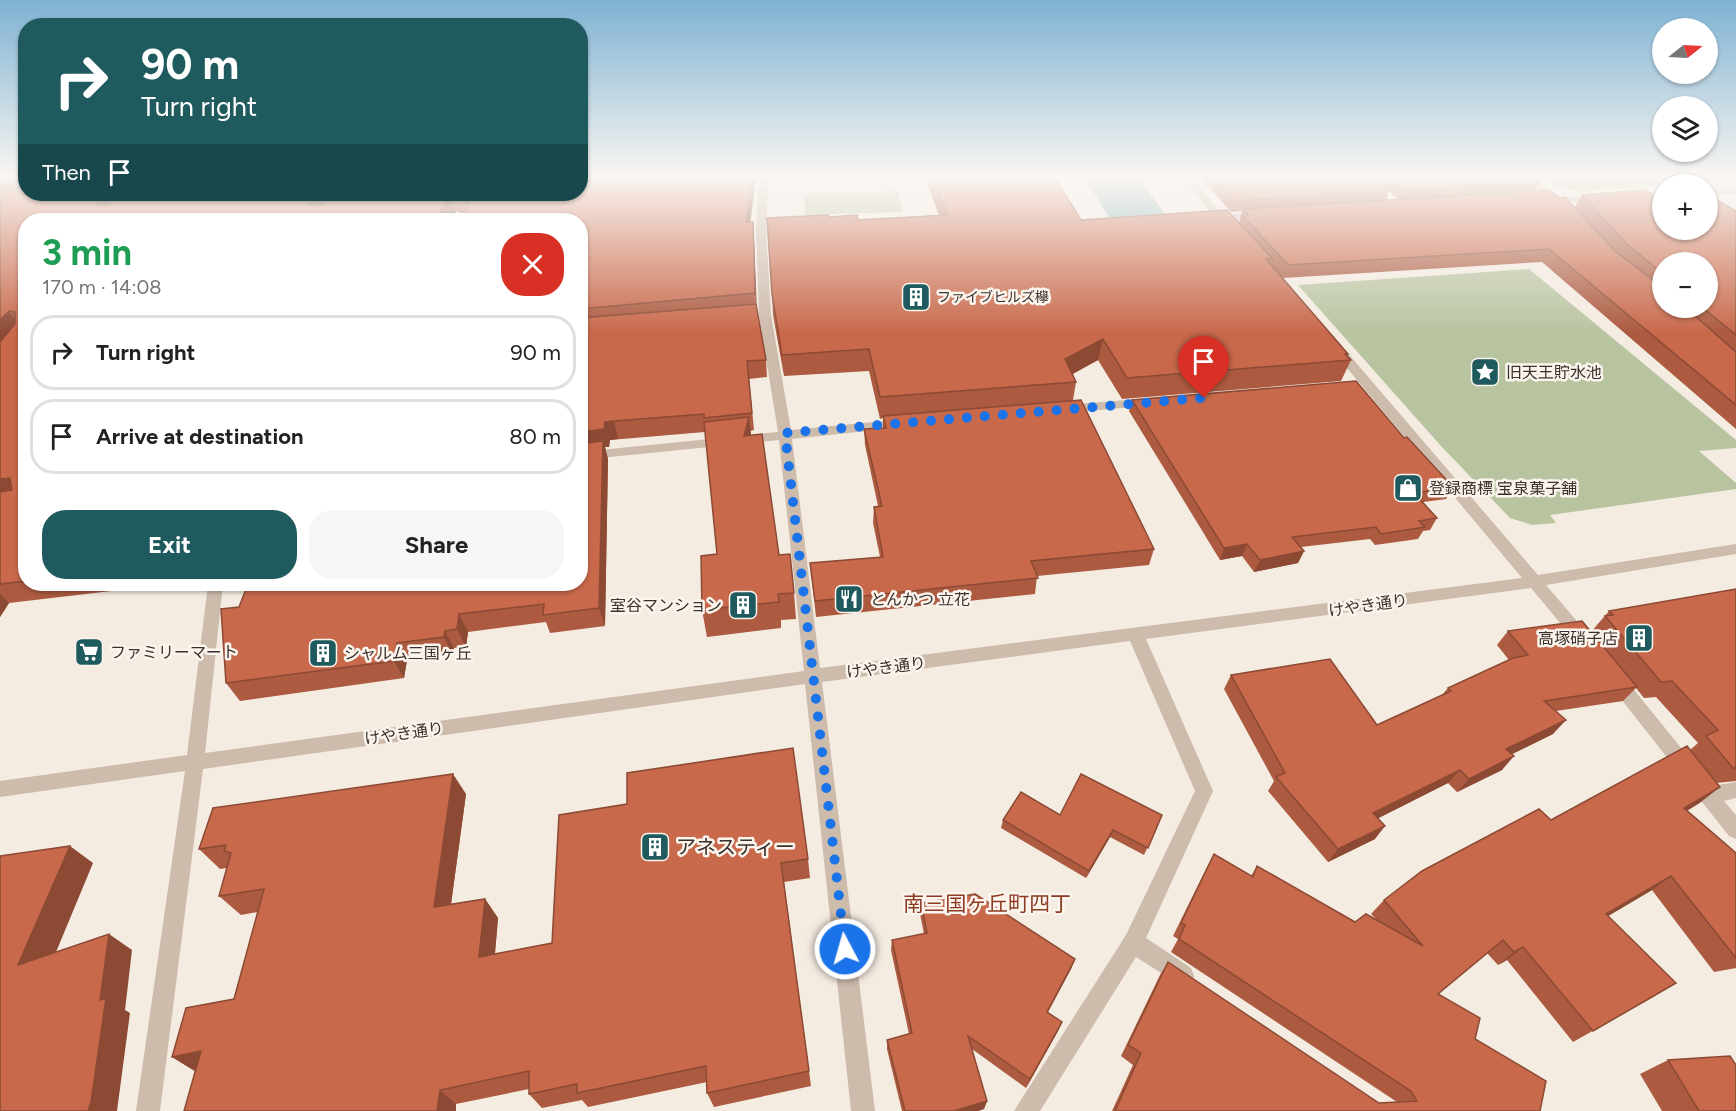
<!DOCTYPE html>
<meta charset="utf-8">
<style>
body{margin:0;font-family:Figtree,"Noto Sans JP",sans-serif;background:#f6f6f6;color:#222;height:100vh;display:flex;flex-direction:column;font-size:22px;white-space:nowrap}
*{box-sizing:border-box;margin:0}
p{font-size:20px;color:#767676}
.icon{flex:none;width:33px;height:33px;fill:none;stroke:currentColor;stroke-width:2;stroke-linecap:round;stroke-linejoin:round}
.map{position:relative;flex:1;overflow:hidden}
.side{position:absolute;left:18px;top:213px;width:570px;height:378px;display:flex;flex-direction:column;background:#fff;border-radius:24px;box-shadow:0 2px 4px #0004}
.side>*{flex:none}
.hud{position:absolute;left:18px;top:18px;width:570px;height:183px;border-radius:24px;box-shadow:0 2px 4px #0004;background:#1f5a5e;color:#fff;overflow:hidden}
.needle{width:39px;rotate:72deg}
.controls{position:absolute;left:1652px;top:18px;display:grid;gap:12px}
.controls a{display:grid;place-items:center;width:66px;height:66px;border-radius:50%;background:#fff;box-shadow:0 2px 4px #0004;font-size:30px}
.pin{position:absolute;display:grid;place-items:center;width:51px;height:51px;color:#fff;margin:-62px -26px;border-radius:50% 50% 50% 0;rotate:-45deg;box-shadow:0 0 6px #0007}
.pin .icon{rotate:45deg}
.me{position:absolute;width:66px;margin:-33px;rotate:354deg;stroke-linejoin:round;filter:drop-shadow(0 0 4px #0008)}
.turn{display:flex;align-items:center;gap:21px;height:126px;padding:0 24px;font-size:27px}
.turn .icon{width:78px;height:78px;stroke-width:2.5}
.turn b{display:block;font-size:42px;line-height:51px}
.then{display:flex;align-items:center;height:57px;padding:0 24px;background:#0003;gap:12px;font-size:22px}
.round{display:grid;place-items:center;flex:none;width:63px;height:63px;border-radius:24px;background:#f6f6f6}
.overview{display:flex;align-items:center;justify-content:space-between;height:102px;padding:0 24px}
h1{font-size:36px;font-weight:700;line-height:45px;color:#1e9e55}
.button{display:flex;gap:12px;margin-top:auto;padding:12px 24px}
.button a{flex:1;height:69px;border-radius:24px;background:#1f5a5e;color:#fff;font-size:24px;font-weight:700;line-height:69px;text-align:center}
.button a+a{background:#f6f6f6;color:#222}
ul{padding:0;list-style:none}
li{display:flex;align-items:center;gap:18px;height:75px;margin:0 12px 9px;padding:0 12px;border:3px solid #e0e0e0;border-radius:24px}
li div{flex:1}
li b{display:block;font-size:22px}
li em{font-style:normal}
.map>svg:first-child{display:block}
</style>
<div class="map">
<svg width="1736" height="1111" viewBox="0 0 1736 1111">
<rect width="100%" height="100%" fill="#f4ebe1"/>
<!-- green -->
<g fill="#b8c4a0">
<path d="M805 178H896L897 181 805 183Z"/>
<path d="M1539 178H1736V181L1578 191 1555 187Z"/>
<path d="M898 191 902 212 805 215 804 194Z"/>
<path d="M1529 269 1736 440V448L1699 451 1736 483V489L1550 515 1556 523 1532 525 1510 518 1441 446 1298 285Z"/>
</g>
<!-- water -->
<path fill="#7fb0b2" d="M1085 178H1139L1166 216 1110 219Z"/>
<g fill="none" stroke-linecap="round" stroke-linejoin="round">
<!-- minor -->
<g fill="#cdbbac" fill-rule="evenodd">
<path d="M759 178H769L766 228 771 315 791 430 904 419 910 423 904 427 792 439 820 668 1522 578 1332 350 1330 347 1336 343 1340 344 1538 575 1736 544V554L1546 585 1588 634 1590 638 1588 642H1576L1531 588 1146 639 1213 791 1146 938 1191 968 1194 976 1191 984 1183 987 1136 957 1040 1111H1014L1126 935 1195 791 1130 641 822 682 875 1111H851L805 684 203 769 160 1111H136L185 771 0 797V781L187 755 208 584H223L205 753 804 671 779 440 580 460V452L778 432 759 315 756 228Z"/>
<path d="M1184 178H1193L1222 215 1261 212 1266 215 1261 218 1227 220 1232 227 1223 229Z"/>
<path d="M1522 178H1533L1563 198 1599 196 1604 199 1599 202 1558 203Z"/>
<path d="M1736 187V193L1707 196V190Z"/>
<path d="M1152 398 1158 402 1156 405 1065 413 1059 409 1065 405Z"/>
<path d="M1616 673 1622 675 1712 786 1736 782V798L1724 801 1736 815V839L1729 836 1610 685 1608 680 1610 675Z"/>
</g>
</g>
<!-- wall -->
<g fill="#ac5a40" fill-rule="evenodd">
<path d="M0 178H26V194H580V178H756L750 222 754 238 756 304 766 360 767 377 749 379 754 430 750 431 779 555 794 593 796 619 781 620V628L707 637 702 610 717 554 705 432 610 440 609 447H605L608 459 605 626 550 633 546 622 468 632 466 647 454 648 453 655 407 660 404 678 240 701 226 683 221 609 580 584V220L465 215 456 211 451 220H26V584H171L9 603 0 617Z"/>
<path d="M925 178H1055L1081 220 1240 224 1239 222 1242 211 1231 212 1201 178H1375L1389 191 1386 200 1398 199 1375 178H1533L1539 183 1535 191 1559 198 1575 207 1582 195 1661 199 1736 211V429L1542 262 1283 278 1271 264 1348 354 1347 357 1351 360 1341 381 1122 399 1098 360 1073 374 1076 382 1073 400 1154 549 1149 565 1037 576 1035 594 816 617 810 563 880 557 873 523 874 507 878 506 865 445 864 429 883 428V418L880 419 869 371 784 376 773 315 772 294 829 217 858 220 939 215ZM1662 262 1707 308H1662Z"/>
<path d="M1132 400 1404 438 1453 487 1446 499 1423 502 1437 518 1430 530 1423 531 1418 539 1375 545 1370 539 1301 547 1304 551 1298 563 1254 572 1242 556 1220 560 1129 411Z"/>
<path d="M1736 589V781L1716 783 1701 802 1687 811 1736 853V968L1714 972 1652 890 1608 916 1655 996 1573 1042 1507 960 1498 965 1487 953 1438 994 1475 1039 1540 1111H1112L1133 1065 1121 1056 1160 975 1168 962 1379 1103 1397 1102 1171 952 1178 939 1173 936 1206 869 1214 854 1251 876 1257 866 1355 922 1376 919 1371 914 1384 900 1551 820 1690 750 1698 743 1656 697 1644 698 1636 688 1623 701 1556 711 1553 734 1512 754 1502 770 1457 792 1448 783 1378 818 1375 839 1328 862 1268 791 1274 781 1224 689 1231 675 1377 725 1442 695 1448 688 1509 660 1497 645 1508 631 1591 632 1609 611Z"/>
<path d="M466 794 451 904 485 899 498 918 495 954 552 943 559 815 808 859 810 878 784 882 811 1086 714 1107 707 1093V1082L588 1107 582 1100 542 1108 529 1094V1089L456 1104V1111H184L195 1071 172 1057 234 999 258 912 241 915 219 896 227 868 220 869 199 849Z"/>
<path d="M1060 815H1162L1144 855 1110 837 1086 878 1001 828 1003 820Z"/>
<path d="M921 903 1075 959 1071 969 1048 1012 1062 1022 1058 1031 1026 1088 972 1049 987 1101 984 1109 978 1111H902L887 1049V1040L909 1034 891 950 892 940 924 934 920 914Z"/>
<path d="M1668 1060 1736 1111H1662L1640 1074Z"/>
</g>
<!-- shaded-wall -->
<g fill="#8c4a34">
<path d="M752 178H756L748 239 746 222Z"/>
<path d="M105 194H126L106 220 96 206Z"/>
<path d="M315 194H330L317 220 309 206Z"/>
<path d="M450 195 456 211 451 220H436Z"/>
<path d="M753 222 754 238 757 310 755 293Z"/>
<path d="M9 311 21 328 0 353V320Z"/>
<path d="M1103 339 1098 360 1061 380 1065 359Z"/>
<path d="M749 417 752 443 744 436Z"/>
<path d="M614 421 618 439 610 440 609 447H605L608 459 605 626 599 608 580 450V432L605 422Z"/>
<path d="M10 478 26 496 0 499V479Z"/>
<path d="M1247 544 1242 556 1220 560 1224 548Z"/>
<path d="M1304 551 1298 563 1254 572 1260 560Z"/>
<path d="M0 594 9 603 0 617Z"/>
<path d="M459 614 468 632 466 647 457 629Z"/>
<path d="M445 631 454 648 453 655 444 637Z"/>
<path d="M397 643 407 660 404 678 394 661Z"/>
<path d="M1566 720 1553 734 1494 763 1506 749Z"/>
<path d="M1514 756 1502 770 1457 792 1469 779Z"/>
<path d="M1460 770 1448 783 1363 826 1373 813Z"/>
<path d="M453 774 466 794 448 926 434 907Z"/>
<path d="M1720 787 1701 802 1665 823 1684 808Z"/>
<path d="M1385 826 1375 839 1328 862 1338 849Z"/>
<path d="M1113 830 1110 837 1086 878 1089 871Z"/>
<path d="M70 846 93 863 44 981 18 965Z"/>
<path d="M1671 876 1652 890 1588 928 1606 914Z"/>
<path d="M485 899 498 918 493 975 479 957Z"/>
<path d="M109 934 132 950 125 1010 130 1013 117 1111H88L100 1000Z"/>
<path d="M1523 947 1507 960 1498 965 1514 952Z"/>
<path d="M1075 959 1071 969 1043 1021 1047 1012Z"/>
<path d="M1062 1022 1058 1031 1026 1088 1030 1079Z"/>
<path d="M201 1051 198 1073 172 1057Z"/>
<path d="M440 1090 456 1104V1111H437Z"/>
<path d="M987 1101 984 1109 978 1111H954Z"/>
</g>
<!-- building -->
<g fill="#c8694b" stroke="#8c4a34" stroke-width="1.5">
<path d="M0 178H26V179L0 180Z"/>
<path d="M580 178H752L746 222H753L755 293 580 309V220H463L469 203 450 195 436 220H26V581L0 584V492L12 490 10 478 0 479V342L15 324V312L9 311 0 320V190L26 188V194H105L96 206 109 205 117 194H315L309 206 323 205 328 194H580Z"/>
<path d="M933 178H1055L1081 220 1227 210 1273 259H1266L1348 354H1345L1351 360 1127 378 1103 339 1065 359 1076 382 880 397 869 349 782 355 772 294 767 218 828 215 829 217 857 215 858 220 948 215Z"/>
<path d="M1214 178H1375L1389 191 1234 201Z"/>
<path d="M1391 178H1533L1539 183 1405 191Z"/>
<path d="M1549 190 1559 198 1565 197 1615 251 1662 287V308H1686L1736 352V405L1549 249 1288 265 1243 216H1249L1243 209Z"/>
<path d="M1644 190 1662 199V230H1707V194L1736 211V335L1703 308H1707V262H1662V273L1627 244 1582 195Z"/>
<path d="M756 304 766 360 747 361 752 413 704 418V414L614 421 605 422 604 429 580 432V318Z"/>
<path d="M1356 381 1404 438 1407 437 1453 487 1414 493 1437 518 1419 521 1425 527 1381 534 1376 527 1292 537 1304 551 1260 560 1247 544 1224 548 1132 400Z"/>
<path d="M1081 400 1154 549 1031 561 1038 578 815 601 810 563 883 557 874 507 882 506 864 429 886 428 883 416Z"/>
<path d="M749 417 744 436 762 434 779 555 790 554 794 593 778 594 779 602 702 610 701 556 717 554 704 422Z"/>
<path d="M603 441 599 608 543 615 544 604 459 614 457 629 445 631 444 637 397 643 394 661 226 683 221 609 239 607 248 584H580V444Z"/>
<path d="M1736 589V768H1733L1706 736 1718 730 1672 681 1661 682 1605 616 1613 615 1609 611Z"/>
<path d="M1582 621 1637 687 1544 701 1566 720 1506 749 1514 756 1469 779 1460 770 1373 813 1385 826 1338 849 1276 777 1285 773 1231 675 1330 659 1377 725 1451 691 1448 688 1513 658 1528 655 1508 631Z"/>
<path d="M1687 746 1720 787 1684 808 1736 853V958L1671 876 1606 914 1676 983 1593 1031 1523 947 1514 952 1503 940 1438 994 1480 1018 1475 1039 1546 1081 1540 1111H1115L1141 1053 1128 1045 1168 962 1379 1103 1417 1101 1411 1091 1179 939 1185 925 1181 923 1214 854 1253 877 1257 866 1355 922 1366 914 1423 946 1384 900 1422 871 1539 809 1551 820Z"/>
<path d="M793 748 808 859 781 863 809 1071 707 1093 706 1066 577 1093V1084L529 1094V1071L440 1090 437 1111H184L201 1051 172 1057 186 1008 234 999 264 889 219 896 231 853 224 851 226 845 199 849 213 808 453 774 434 907 485 899 479 957 552 943 559 815 627 804V773Z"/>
<path d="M1081 774 1162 815 1148 848 1113 830 1089 871 1003 820 1021 792 1060 815Z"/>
<path d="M70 846 18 965 109 934 100 1000 106 998 91 1102 88 1111H0V856Z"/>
<path d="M975 894 1075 959 1047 1012 1062 1022 1030 1079 968 1036 987 1101 954 1111H905L887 1040 912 1033 892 940 927 933 921 903Z"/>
<path d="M1730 1056 1736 1065V1111H1699L1668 1060Z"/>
</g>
<!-- sky -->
<linearGradient id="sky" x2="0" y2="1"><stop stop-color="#7eb2d2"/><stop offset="0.53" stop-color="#faf6f2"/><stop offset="1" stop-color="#faf6f2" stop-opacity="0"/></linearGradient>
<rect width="1736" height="333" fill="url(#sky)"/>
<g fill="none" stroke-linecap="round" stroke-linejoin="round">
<!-- route -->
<path stroke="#1a73e8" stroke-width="10" stroke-dasharray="0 18" d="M845 949 785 433 1204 398"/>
</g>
<!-- icons -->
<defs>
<g id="building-square" transform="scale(1.5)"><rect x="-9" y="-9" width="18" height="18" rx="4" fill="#1f5a5e" stroke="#fbf5ee"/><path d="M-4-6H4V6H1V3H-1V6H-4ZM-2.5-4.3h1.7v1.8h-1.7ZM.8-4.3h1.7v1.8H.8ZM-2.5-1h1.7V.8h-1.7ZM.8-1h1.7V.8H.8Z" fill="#fff"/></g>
<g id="sight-square" transform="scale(1.5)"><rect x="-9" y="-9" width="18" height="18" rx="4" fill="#1f5a5e" stroke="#fbf5ee"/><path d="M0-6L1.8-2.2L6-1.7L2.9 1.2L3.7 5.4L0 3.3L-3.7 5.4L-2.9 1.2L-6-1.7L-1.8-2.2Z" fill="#fff"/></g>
<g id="shop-square" transform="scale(1.5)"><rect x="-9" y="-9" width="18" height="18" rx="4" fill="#1f5a5e" stroke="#fbf5ee"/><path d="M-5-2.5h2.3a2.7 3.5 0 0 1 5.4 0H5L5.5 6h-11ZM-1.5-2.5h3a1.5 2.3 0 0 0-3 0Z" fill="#fff"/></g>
<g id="restaurant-square" transform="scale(1.5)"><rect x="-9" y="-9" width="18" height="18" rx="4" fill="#1f5a5e" stroke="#fbf5ee"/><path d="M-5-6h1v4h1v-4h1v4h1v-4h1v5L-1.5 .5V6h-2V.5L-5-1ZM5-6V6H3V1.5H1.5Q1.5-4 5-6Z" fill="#fff"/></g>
<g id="supermarket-square" transform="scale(1.5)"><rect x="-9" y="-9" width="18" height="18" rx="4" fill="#1f5a5e" stroke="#fbf5ee"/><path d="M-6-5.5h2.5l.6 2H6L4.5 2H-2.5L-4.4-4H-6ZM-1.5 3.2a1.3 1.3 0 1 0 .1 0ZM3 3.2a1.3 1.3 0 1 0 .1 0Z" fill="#fff"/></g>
</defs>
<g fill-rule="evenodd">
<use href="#building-square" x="916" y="297"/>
<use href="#sight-square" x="1485" y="372"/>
<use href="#shop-square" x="1408" y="488"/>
<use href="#restaurant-square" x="849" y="599"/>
<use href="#building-square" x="743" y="605"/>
<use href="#building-square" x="1639" y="638"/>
<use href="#supermarket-square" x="89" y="652"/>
<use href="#building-square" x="323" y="653"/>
<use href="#building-square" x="655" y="847"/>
</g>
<g text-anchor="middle" stroke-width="5" stroke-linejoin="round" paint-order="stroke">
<!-- far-poi labels -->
<g font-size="14" fill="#3b302b" stroke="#fbf5ee" text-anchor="start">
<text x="937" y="302">ファイブヒルズ欅</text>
</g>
<!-- poi labels -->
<g font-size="16" fill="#3b302b" stroke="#fbf5ee" text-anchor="start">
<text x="1506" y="378">旧天王貯水池</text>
<text x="1429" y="494">登録商標 宝泉菓子舗</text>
<text x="870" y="605">とんかつ 立花</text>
<text x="722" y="611" text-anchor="end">室谷マンション</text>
<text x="1618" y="644" text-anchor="end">高塚硝子店</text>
<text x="110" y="658">ファミリーマート</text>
<text x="344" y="659">シャルム三国ヶ丘</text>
</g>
<!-- street labels -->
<g font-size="16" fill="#3b302b" stroke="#fbf5ee">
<text transform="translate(1368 605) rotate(-8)" y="6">けやき通り</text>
<text transform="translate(886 667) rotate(-7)" y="6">けやき通り</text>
<text transform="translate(404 733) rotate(-8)" y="6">けやき通り</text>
</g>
<!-- near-poi labels -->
<g font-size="20" fill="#3b302b" stroke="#fbf5ee" text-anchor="start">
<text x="676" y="854">アネスティー</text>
</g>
<!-- near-neighbourhood labels -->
<g font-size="21" fill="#8c3b22" stroke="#fbf5ee">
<text x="987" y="911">南三国ヶ丘町四丁</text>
</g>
</g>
</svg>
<div class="controls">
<a><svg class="needle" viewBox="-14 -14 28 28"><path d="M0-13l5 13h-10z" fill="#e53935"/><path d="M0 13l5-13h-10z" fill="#767676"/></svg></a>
<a><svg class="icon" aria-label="layers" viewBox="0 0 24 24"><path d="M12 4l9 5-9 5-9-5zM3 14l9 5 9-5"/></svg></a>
<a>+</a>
<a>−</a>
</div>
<div class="pin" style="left:1204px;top:398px;background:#d93025"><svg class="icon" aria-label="arrive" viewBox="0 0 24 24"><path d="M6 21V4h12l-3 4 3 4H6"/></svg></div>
<svg class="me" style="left:845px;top:949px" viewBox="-20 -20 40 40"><circle r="17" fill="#1a73e8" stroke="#fff" stroke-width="3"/><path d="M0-11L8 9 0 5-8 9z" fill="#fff"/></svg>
<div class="hud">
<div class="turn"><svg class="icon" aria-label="right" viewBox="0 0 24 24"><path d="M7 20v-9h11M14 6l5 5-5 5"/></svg><div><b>90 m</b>Turn right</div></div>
<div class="then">Then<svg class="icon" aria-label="arrive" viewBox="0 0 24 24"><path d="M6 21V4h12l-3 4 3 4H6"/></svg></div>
</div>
<section class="side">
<div class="overview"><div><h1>3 min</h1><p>170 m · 14:08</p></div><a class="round" style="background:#d93025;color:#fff"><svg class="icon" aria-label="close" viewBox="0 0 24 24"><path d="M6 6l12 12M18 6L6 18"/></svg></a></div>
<ul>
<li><svg class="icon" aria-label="right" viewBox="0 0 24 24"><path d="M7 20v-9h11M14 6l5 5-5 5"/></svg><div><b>Turn right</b></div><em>90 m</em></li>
<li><svg class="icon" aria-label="arrive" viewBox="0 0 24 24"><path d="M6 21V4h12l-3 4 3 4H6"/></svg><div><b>Arrive at destination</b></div><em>80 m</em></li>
</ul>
<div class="button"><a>Exit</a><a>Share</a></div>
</section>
</div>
